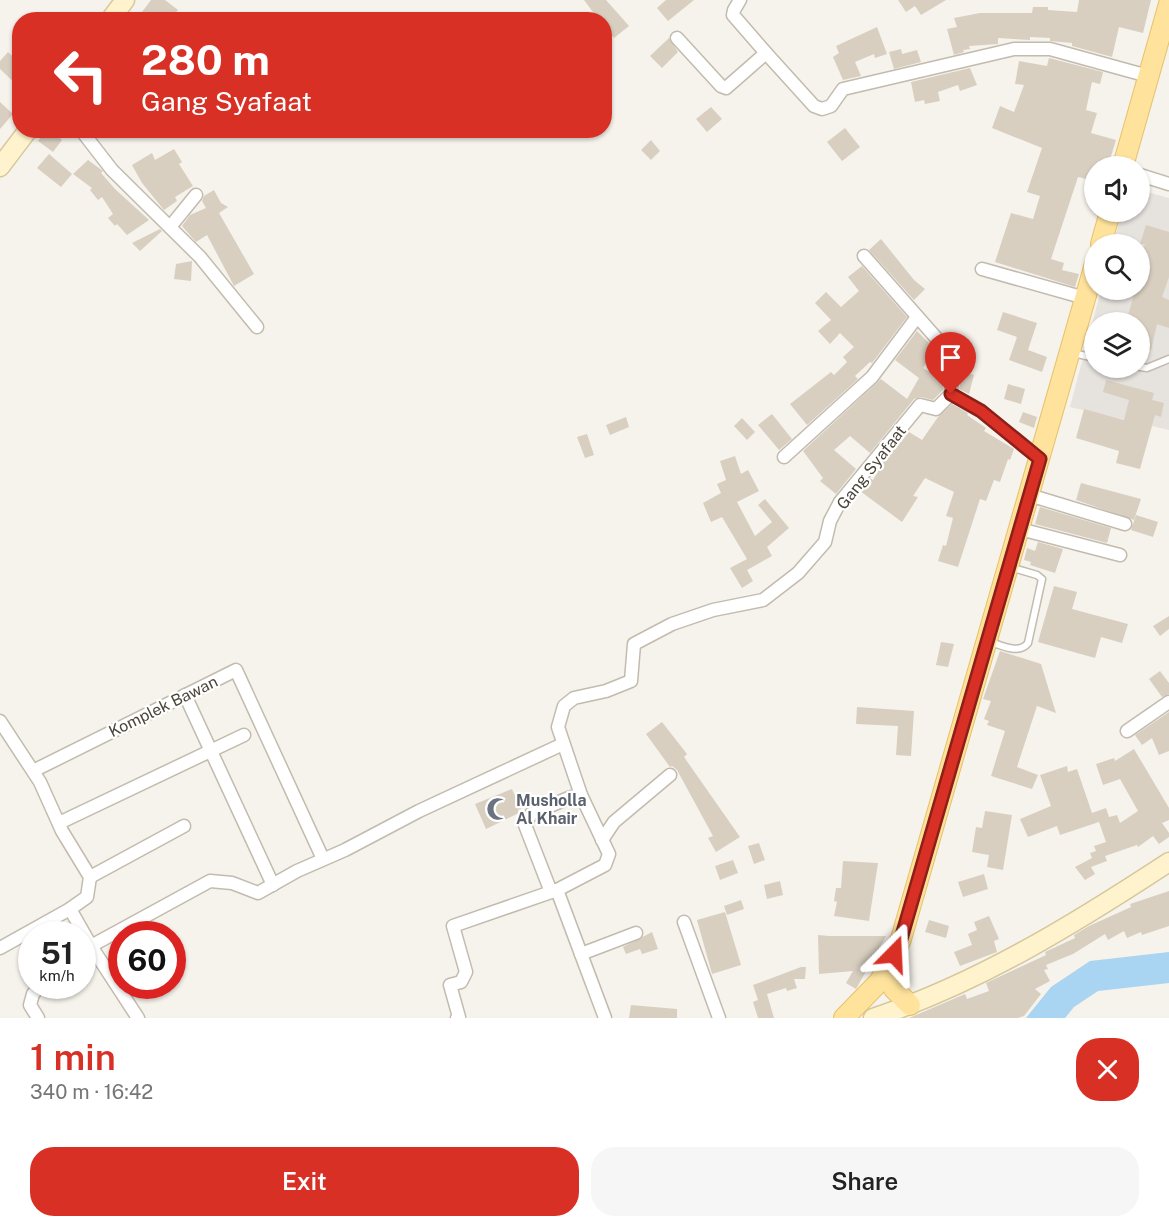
<!DOCTYPE html>
<meta charset="utf-8">
<style>
body{margin:0;font-family:"Public Sans",sans-serif;background:#f6f6f6;color:#222;height:100vh;display:flex;flex-direction:column;font-size:22px;white-space:nowrap}
*{box-sizing:border-box;margin:0}
p{font-size:20px;color:#767676}
.icon{flex:none;width:33px;height:33px;fill:none;stroke:currentColor;stroke-width:2;stroke-linecap:round;stroke-linejoin:round}
.map{position:relative;height:1018px;overflow:hidden}
.details{display:flex;flex-direction:column;background:#fff;flex:1}
.details>*{flex:none}
.top-card{position:absolute;left:12px;top:12px;width:600px;height:126px;border-radius:24px;box-shadow:0 2px 4px #0004;background:#d93025;color:#fff;overflow:hidden}
.fabs{position:absolute;left:1084px;top:156px;display:grid;gap:12px}
.fabs a{display:grid;place-items:center;width:66px;height:66px;border-radius:50%;background:#fff;box-shadow:0 2px 4px #0004;font-size:30px}
.speed{position:absolute;left:18px;top:921px;display:flex;gap:12px;font-size:30px;font-weight:700;text-align:center}
.speed>*{display:grid;place-content:center;width:78px;height:78px;border-radius:50%;background:#fff;box-shadow:0 2px 4px #0004;line-height:1}
.speed small{font-size:15px;font-weight:400}
.speed .limit{border:9px solid #d22;background:#fff;color:#111}
.pin{position:absolute;display:grid;place-items:center;width:51px;height:51px;color:#fff;margin:-62px -26px;border-radius:50% 50% 50% 0;rotate:-45deg;box-shadow:0 0 6px #0007}
.pin .icon{rotate:45deg}
.me{position:absolute;width:66px;margin:-33px;rotate:21deg;stroke-linejoin:round;filter:drop-shadow(0 0 4px #0008)}
.turn{display:flex;align-items:center;gap:21px;height:126px;padding:0 30px;font-size:27px}
.turn .icon{width:78px;height:78px;stroke-width:2.5}
.turn b{display:block;font-size:42px;line-height:51px}
.round{display:grid;place-items:center;flex:none;width:63px;height:63px;border-radius:24px;background:#f6f6f6}
.summary{display:flex;align-items:center;justify-content:space-between;height:102px;padding:0 30px}
h1{font-size:36px;font-weight:600;line-height:45px;color:#d93025}
.primary-button{display:flex;gap:12px;margin-top:auto;padding:12px 30px}
.primary-button a{flex:1;height:69px;border-radius:24px;background:#d93025;color:#fff;font-size:24px;font-weight:600;line-height:69px;text-align:center}
.primary-button a+a{background:#f6f6f6;color:#222}
.map>svg:first-child{display:block}
</style>
<div class="map">
<svg width="1169" height="1018" viewBox="0 0 1169 1018">
<rect width="100%" height="100%" fill="#f6f3ec"/>
<!-- industrial -->
<path fill="#e6e2dd" fill-rule="evenodd" d="M1140 190 1169 198V430L1070 407 1101 290H1140V244H1113L1122 212H1140ZM1095 322H1140V368H1095Z"/>
<!-- water -->
<path fill="#a9d4f2" d="M1169 952V983L1098 991 1074 1007 1065 1018H1026L1051 987 1090 961Z"/>
<!-- building -->
<g fill="#d8cfc1">
<path d="M151 0H165L178 10 170 20H136Z"/>
<path d="M584 0H606L629 26 614 38 604 26V20H599Z"/>
<path d="M666 0H694L668 21 657 8Z"/>
<path d="M898 0H946L921 15 915 6 906 12Z"/>
<path d="M1079 0H1151L1143 33 1119 27 1112 57 1072 46V43L1050 41V38L1030 37V40L998 38V44L969 46 970 49 963 50 964 52 954 55 947 29 957 27 954 18 980 13H1032L1033 7H1048V10L1077 12Z"/>
<path d="M877 27 887 54 875 58 874 54 855 62 861 76 843 80 833 57 839 53 836 46Z"/>
<path d="M669 38 678 52 662 68 650 56Z"/>
<path d="M901 49 902 54 917 50 921 62 894 69 889 52Z"/>
<path d="M8 52 20 63V88L0 69V61Z"/>
<path d="M1049 58 1103 72 1100 84 1092 82 1086 110 1097 113 1091 133 1116 140 1108 166H1095V181L1078 177 1051 259 1064 263 1062 270 1079 274 1075 287 995 262 1011 213 1033 219 1040 196 1027 192 1042 148 992 128 1000 106 1014 112 1024 85 1015 84 1019 61 1047 66Z"/>
<path d="M970 68 977 85 960 91 958 85 938 92 940 101 925 104 924 100 915 102 911 82Z"/>
<path d="M0 102 13 114 0 129Z"/>
<path d="M711 107 722 119 707 132 696 119Z"/>
<path d="M845 128 860 147 842 161 827 142Z"/>
<path d="M46 130H50L62 140 53 152 38 141Z"/>
<path d="M651 140 660 151 651 160 641 150Z"/>
<path d="M174 149 182 162 179 164 193 186 175 197 177 201 164 210 142 183 132 165 152 153 155 160Z"/>
<path d="M49 154 72 174 61 187 37 168Z"/>
<path d="M88 160 103 171 101 173 115 189 149 220 127 235 117 224 115 226 108 218 113 214 102 197 98 200 90 190 92 188 73 174Z"/>
<path d="M214 190 221 203 228 207 219 213 254 274 234 286 207 235 196 242 182 226 190 215 206 208 202 201 204 196Z"/>
<path d="M1146 225 1169 232V277L1162 297 1169 300V328L1157 324 1151 350 1140 348V322H1126L1135 291 1140 292V258L1145 244H1140Z"/>
<path d="M160 229 162 231 140 251 132 243Z"/>
<path d="M881 239 914 280 925 289 914 300 869 250Z"/>
<path d="M192 261 191 281 174 279 176 264Z"/>
<path d="M862 266 907 317 872 363 870 362 855 376 858 379 807 425 790 404 831 372 834 375 847 362 843 357 854 347 840 333 830 344 818 331 831 320 815 303 826 292 841 307 859 291 848 277Z"/>
<path d="M1003 312 1037 323 1028 350 1047 357 1042 372 1009 360 1017 337 997 330Z"/>
<path d="M917 331 931 345 934 351 923 368 943 380V390L933 400 921 397 914 399 870 453 850 436 834 450 856 469 836 494 820 481 823 478 803 451 881 379 907 399 919 378 895 360Z"/>
<path d="M963 372 974 375 969 394 959 389Z"/>
<path d="M1106 380 1154 393 1152 400 1164 403 1161 417 1155 415 1140 469 1116 463 1119 451 1076 438 1084 409 1124 420 1129 400 1103 392Z"/>
<path d="M1008 384 1025 389 1021 404 1004 399Z"/>
<path d="M952 404 968 413 967 415 986 428 984 431 1014 449 1010 460 1008 459 1000 482 994 480 986 501 980 499 958 567 938 561 943 545 946 546 953 518 946 516 954 492 925 478 913 496 918 497 902 522 860 491 870 478 873 480 884 461 909 432 922 440 938 417Z"/>
<path d="M1023 412 1037 417 1034 428 1019 422Z"/>
<path d="M772 414 792 439 779 450 758 425Z"/>
<path d="M626 417 629 427 610 435 606 425Z"/>
<path d="M742 418 755 432 747 440 734 426Z"/>
<path d="M587 434 594 455 585 458 577 437Z"/>
<path d="M735 456 741 474 748 470 759 491 737 502 755 536 772 522 758 505 765 499 789 528 767 547 772 556 747 570 753 581 742 588 730 568 747 559 722 517 711 522 703 503 721 493 717 484 726 480 720 461Z"/>
<path d="M1081 483 1141 499 1134 520 1076 500Z"/>
<path d="M1040 507 1111 528 1107 543 1035 524Z"/>
<path d="M1136 515 1158 522 1153 537 1131 530Z"/>
<path d="M1038 542 1063 549 1055 573 1030 565 1031 562 1024 560 1027 548 1035 551Z"/>
<path d="M1054 586 1077 592 1072 609 1128 624 1122 643 1101 637 1095 658 1038 642Z"/>
<path d="M1169 616V629L1160 636 1153 626Z"/>
<path d="M941 642 954 644 948 667 936 665Z"/>
<path d="M1000 651 1041 664 1056 713 1037 706 1017 767 1038 775 1032 789 991 776 1005 731 987 725 989 721 984 719 991 701 983 699Z"/>
<path d="M1160 671 1169 683V694L1162 697 1149 679Z"/>
<path d="M857 707 914 711 911 756 896 755 898 726 856 724Z"/>
<path d="M1169 712V751L1159 755 1152 738 1142 745 1135 735Z"/>
<path d="M662 722 687 754 684 757 740 837 716 852 708 838 713 836 677 770 672 766 670 767 646 734Z"/>
<path d="M1134 749 1169 808V820L1162 823 1169 833V837L1159 844 1153 836 1138 847 1137 845 1105 856 1107 861 1091 867 1095 874 1085 880 1075 867 1092 858 1090 853 1096 851 1094 846 1106 842 1099 822 1060 835 1057 826 1028 837 1020 819 1051 806 1040 775 1067 766 1068 772 1077 769 1092 813 1106 808 1109 817 1117 815 1120 823 1138 811 1120 779 1103 785 1096 764 1114 758 1115 761Z"/>
<path d="M512 789 521 809 518 810 519 813 486 829 475 804Z"/>
<path d="M985 811 1012 815 1003 870 987 867 989 855 972 852 976 827 982 828Z"/>
<path d="M759 843 765 860 754 864 748 846Z"/>
<path d="M733 860 738 873 720 880 715 866Z"/>
<path d="M843 861 878 863 869 921 834 916 837 902 834 901 836 888H841Z"/>
<path d="M984 874 988 889 963 897 958 882Z"/>
<path d="M780 881 783 895 767 899 764 885Z"/>
<path d="M1169 891V926L1142 935 1141 932 1127 938 1124 931 1108 940 1105 934 1073 954 1046 965 1048 969 1044 970 1050 981 1035 989 1041 994 1024 1016 1018 1018H909L965 994 967 999 989 991 986 983 1046 955 1045 952 1075 938 1074 935 1089 926 1131 907 1130 904Z"/>
<path d="M741 900 744 909 727 915 724 906Z"/>
<path d="M725 912 741 965 712 974 697 920Z"/>
<path d="M989 916 999 939 994 941 997 952 960 966 954 952 972 945 968 934 977 930 974 922Z"/>
<path d="M929 920 949 926 946 938 925 932Z"/>
<path d="M652 932 658 949 642 954 640 949 626 954 623 947Z"/>
<path d="M818 935 829 936H886L856 989 846 983 853 971 819 974Z"/>
<path d="M801 967H806L805 979H794L797 988 787 991 786 988 767 994 774 1018H758L753 1002 758 1000 753 985Z"/>
<path d="M631 1005 677 1009V1018H629Z"/>
</g>
<g fill="none" stroke-linecap="round" stroke-linejoin="round">
<!-- lane casing -->
<g stroke="#c2bbae" stroke-width="9">
<g id="lane">
<path d="M1073 353 1095 358"/>
<path d="M1140 367 1147 368 1169 359"/>
<path d="M990 642C1001 645 1019 655 1028 643L1042 579 1037 575 1010 567"/>
</g>
</g>
<!-- street casing -->
<g stroke="#c2bbae" stroke-width="15">
<g id="street">
<path d="M677 38 721 86 726 88 766 53 733 15 734 10 740 0"/>
<path d="M766 53 814 106 822 109 831 106 843 89 1014 49H1050L1148 76"/>
<path d="M81 130 112 170 200 257 257 327"/>
<path d="M1140 175 1169 184"/>
<path d="M170 227 196 195"/>
<path d="M864 256 938 340 952 370 951 394"/>
<path d="M982 269 1085 298"/>
<path d="M784 457 872 377 917 317"/>
<path d="M1029 495 1125 524"/>
<path d="M1020 529 1120 555"/>
<path d="M185 695 273 885"/>
<path d="M0 721 40 782 62 831 90 877 87 897 70 909 91 946 138 1018"/>
<path d="M1127 731 1169 702"/>
<path d="M33 771 236 670 323 859"/>
<path d="M581 795 558 727 564 706 574 698 606 691 631 681 634 644 672 624 713 610 763 600 798 573 825 542 830 521 840 502 920 405 936 409 951 394 981 411 1040 459"/>
<path d="M59 823 244 735"/>
<path d="M602 840 614 822 670 775"/>
<path d="M90 877 184 826"/>
<path d="M557 890 605 1018"/>
<path d="M684 922 719 1018"/>
<path d="M91 946 210 881 232 883 258 893 297 871 345 850 419 811 563 744"/>
<path d="M0 948 70 909"/>
<path d="M581 954 636 933"/>
<path d="M38 1018 30 1005 33 994 40 986"/>
<path d="M457 1018 459 1017 450 985 461 982 466 972 453 926 557 890 605 865 609 854 581 795 571 797 531 814 525 825 551 892"/>
</g>
</g>
<!-- secondary casing -->
<g stroke="#d6c79b" stroke-width="21">
<g id="secondary">
<path d="M110 20 125 0"/>
<path d="M0 167 28 130"/>
<path d="M873 1018C979 983 1076 923 1169 862"/>
</g>
</g>
<!-- primary casing -->
<g stroke="#e6c16a" stroke-width="22">
<g id="primary">
<path d="M1123 166 1169 4"/>
<path d="M1101 244 1110 212"/>
<path d="M887 970 894 989 910 1005"/>
<path d="M844 1018 880 981 901 939 1095 264"/>
</g>
</g>
<!-- lane -->
<use href="#lane" stroke="#fff" stroke-width="6"/>
<!-- street -->
<use href="#street" stroke="#fff" stroke-width="12"/>
<!-- secondary -->
<use href="#secondary" stroke="#fff3cd" stroke-width="18"/>
<!-- primary -->
<use href="#primary" stroke="#ffe39c" stroke-width="20"/>
</g>
<g fill="none" stroke-linecap="round" stroke-linejoin="round">
<!-- route casing -->
<g stroke="#8d1f18" stroke-width="15">
<path id="route" d="M894 954 901 939 1040 459 981 411 951 394"/>
</g>
<!-- route -->
<use href="#route" stroke="#d93025" stroke-width="10"/>
</g>
<!-- icons -->
<defs>
<g id="mosque-bare" transform="scale(1.8)"><path d="M3.5-4.9A6 6 0 1 0 3.5 4.9A5 5 0 1 1 3.5-4.9Z" fill="#6b7280" stroke="#fff" stroke-width="2.5" paint-order="stroke"/></g>
</defs>
<g fill-rule="evenodd">
<use href="#mosque-bare" x="498" y="809"/>
</g>
<g text-anchor="middle" stroke-width="4.5" stroke-linejoin="round" paint-order="stroke">
<!-- street labels -->
<g font-size="16" fill="#4b4439" stroke="#fff">
<text transform="translate(871 467) rotate(-52)" y="6">Gang Syafaat</text>
<text transform="translate(163 706) rotate(-26)" y="6">Komplek Bawan</text>
</g>
<!-- worship labels -->
<g font-size="16" font-weight="bold" fill="#5b616d" stroke="#fff" text-anchor="start">
<text x="516" y="806">Musholla<tspan x="516" dy="18">Al Khair</tspan></text>
</g>
</g>
</svg>
<div class="fabs">
<a><svg class="icon" aria-label="sound" viewBox="0 0 24 24"><path d="M4 9h4l5-4v14l-5-4H4zM17 9q2 3 0 6"/></svg></a>
<a><svg class="icon" aria-label="search" viewBox="0 0 24 24"><circle cx="10" cy="10" r="6"/><path d="M15 15l6 6"/></svg></a>
<a><svg class="icon" aria-label="layers" viewBox="0 0 24 24"><path d="M12 4l9 5-9 5-9-5zM3 14l9 5 9-5"/></svg></a>
</div>
<div class="speed"><div>51<small>km/h</small></div><div class="limit">60</div></div>
<div class="pin" style="left:951px;top:394px;background:#d93025"><svg class="icon" aria-label="arrive" viewBox="0 0 24 24"><path d="M6 21V4h12l-3 4 3 4H6"/></svg></div>
<svg class="me" style="left:894px;top:954px" viewBox="-20 -20 40 40"><path d="M0-17L14 15 0 8-14 15z" fill="#d93025" stroke="#fff" stroke-width="4"/></svg>
<div class="top-card">
<div class="turn"><svg class="icon" aria-label="left" viewBox="0 0 24 24"><path d="M17 20v-9H6M10 6l-5 5 5 5"/></svg><div><b>280 m</b>Gang Syafaat</div></div>
</div>
</div>
<section class="details">
<div class="summary"><div><h1>1 min</h1><p>340 m · 16:42</p></div><a class="round" style="background:#d93025;color:#fff"><svg class="icon" aria-label="close" viewBox="0 0 24 24"><path d="M6 6l12 12M18 6L6 18"/></svg></a></div>
<div class="primary-button"><a>Exit</a><a>Share</a></div>
</section>
